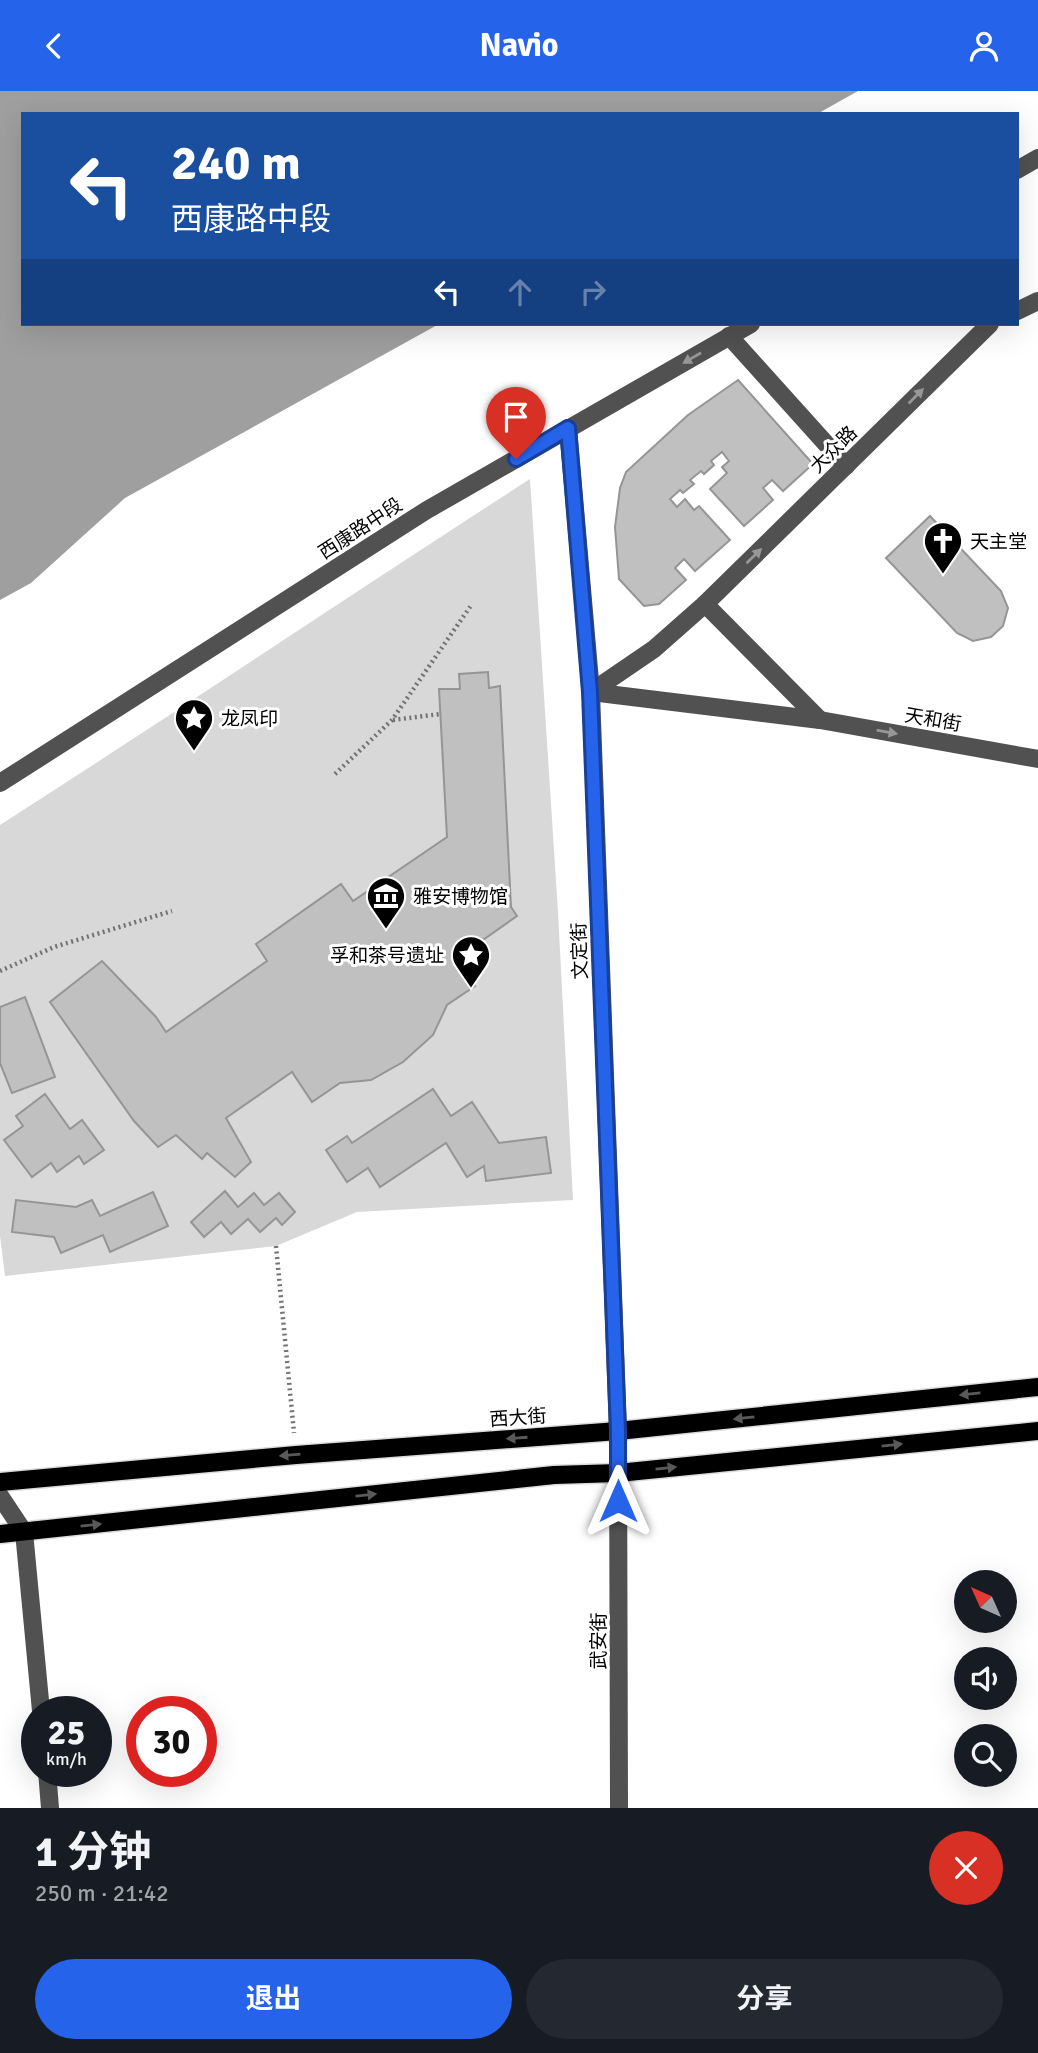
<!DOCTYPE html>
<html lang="zh">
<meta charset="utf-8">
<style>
body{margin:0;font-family:Signika,"Noto Sans SC",sans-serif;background:#242831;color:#f1f3f6;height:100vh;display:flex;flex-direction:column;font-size:26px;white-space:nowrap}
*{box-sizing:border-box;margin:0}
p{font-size:23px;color:#9ea1a6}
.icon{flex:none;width:38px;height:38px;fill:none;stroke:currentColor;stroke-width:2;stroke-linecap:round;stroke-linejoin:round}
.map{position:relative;height:1717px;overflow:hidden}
.sheet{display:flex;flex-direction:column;background:#171b24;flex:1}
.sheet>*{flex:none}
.guide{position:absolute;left:21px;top:21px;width:998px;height:214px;border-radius:0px;box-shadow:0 7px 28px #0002;background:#1a4fa0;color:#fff;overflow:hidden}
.needle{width:46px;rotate:315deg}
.controls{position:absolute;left:954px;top:1479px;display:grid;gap:14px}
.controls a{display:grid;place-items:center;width:63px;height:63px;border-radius:50%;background:#171b24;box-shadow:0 7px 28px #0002;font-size:35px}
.speed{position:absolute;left:21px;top:1605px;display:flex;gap:14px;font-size:35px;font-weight:700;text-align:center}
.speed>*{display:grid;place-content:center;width:91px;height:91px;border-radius:50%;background:#171b24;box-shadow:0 7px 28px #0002;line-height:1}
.speed small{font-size:18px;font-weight:400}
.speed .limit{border:10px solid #d22;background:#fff;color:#111}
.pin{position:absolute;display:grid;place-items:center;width:60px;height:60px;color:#fff;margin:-72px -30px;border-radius:50% 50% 50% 0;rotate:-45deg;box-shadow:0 0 7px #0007}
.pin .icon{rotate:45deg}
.me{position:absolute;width:77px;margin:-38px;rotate:0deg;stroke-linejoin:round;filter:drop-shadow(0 0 5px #0008)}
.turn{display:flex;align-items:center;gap:24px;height:147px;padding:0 35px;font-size:32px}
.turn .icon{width:91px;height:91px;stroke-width:2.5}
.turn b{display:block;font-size:49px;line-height:60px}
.lanes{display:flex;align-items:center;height:66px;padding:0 35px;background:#0003;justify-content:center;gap:35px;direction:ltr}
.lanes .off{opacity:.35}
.round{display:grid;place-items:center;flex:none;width:74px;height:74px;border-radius:37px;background:#242831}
.summary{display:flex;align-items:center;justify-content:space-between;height:119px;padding:0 35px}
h1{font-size:42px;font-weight:700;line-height:52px}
.action{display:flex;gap:14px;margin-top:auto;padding:14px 35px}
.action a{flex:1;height:80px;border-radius:42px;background:#2563eb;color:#fff;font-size:28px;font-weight:700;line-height:80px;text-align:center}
.action a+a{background:#242831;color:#f1f3f6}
header{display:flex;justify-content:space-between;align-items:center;height:91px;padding:0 35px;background:#2563eb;color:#fff;font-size:32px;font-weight:700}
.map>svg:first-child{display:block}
</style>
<header><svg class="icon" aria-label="back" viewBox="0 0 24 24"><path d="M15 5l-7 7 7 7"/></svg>Navio<svg class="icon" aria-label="person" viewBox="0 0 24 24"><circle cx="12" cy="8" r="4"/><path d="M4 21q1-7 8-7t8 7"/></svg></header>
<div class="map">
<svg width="1038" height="1717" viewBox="0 0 1038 1717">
<rect width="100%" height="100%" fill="#fff"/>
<!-- green -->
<path fill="#d8d8d8" d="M530 388 558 821 573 1109 357 1121 276 1155 5 1185 0 1145V734C178 620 353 502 530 388Z"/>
<!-- water -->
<path fill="#9f9f9f" d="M0 0H858L817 23H23V233H439L125 407 31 492 0 509Z"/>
<!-- building -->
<g fill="#c0c0c0" stroke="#959595" stroke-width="2">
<path d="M738 289 813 373 783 400 772 389 763 397 773 409 744 435 710 398 727 382 722 376 729 370 722 361 711 370 714 374 704 383 701 380 690 389 694 393 683 402 680 399 670 408 677 416 685 408 694 419 699 415 730 449 695 480 684 468 675 477 686 489 659 513 644 515 619 488 615 436 620 397 626 381 688 324Z"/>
<path d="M930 425 1001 500 1008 517 1003 535 991 546 973 550 957 542 886 467Z"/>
<path d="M488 581 489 597 500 595 511 816 517 825 456 868 475 895 447 914 433 944 403 971 371 989 340 992 312 1011 292 981 226 1027 251 1071 235 1086 207 1062 202 1068 176 1044 158 1056 134 1030 50 911 102 870 156 926 166 941 267 870 256 853 341 793 353 810 447 746 439 598H460L459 583Z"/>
<path d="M25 906 55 986 12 1002 0 972V916Z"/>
<path d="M433 998 451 1025 472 1011 499 1052 546 1046 551 1082 486 1090 484 1075 467 1086 446 1052 380 1096 368 1077 347 1091 326 1059 347 1045 352 1052Z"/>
<path d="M45 1003 70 1038 82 1029 104 1059 84 1073 79 1065 57 1081 51 1072 32 1086 4 1049 23 1035 16 1025Z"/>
<path d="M225 1100 238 1116 254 1102 264 1114 279 1102 295 1121 282 1134 276 1127 260 1141 248 1128 231 1143 221 1131 204 1146 191 1131Z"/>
<path d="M153 1101 168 1135 110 1161 103 1144 61 1162 54 1146 12 1141 16 1109 76 1116 92 1109 100 1125Z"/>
</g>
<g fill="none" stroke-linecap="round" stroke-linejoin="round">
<!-- major casing -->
<g stroke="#dbdbdb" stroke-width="21">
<g id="major">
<path d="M0 1391 296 1364 618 1340 1038 1296"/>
<path d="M0 1443 554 1384 618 1382 1038 1340"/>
</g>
</g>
<!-- path -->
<g stroke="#737373" stroke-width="4.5" stroke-dasharray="2 3.5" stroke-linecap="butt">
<path d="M393 629 440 623"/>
<path d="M335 683 392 629 472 513"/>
<path d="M0 880 54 856 172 820"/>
<path d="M276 1155 294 1342"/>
</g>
<!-- minor -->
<g stroke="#515151" stroke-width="18">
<path d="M1017 79 1038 67"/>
<path d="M1017 220 1038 210"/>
<path d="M729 245 846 375"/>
<path d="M568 337 591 601 618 1340 619 1717"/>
<path d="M705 513 820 629"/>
<path d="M591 601 654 558 705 513 990 233"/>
<path d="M591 601 820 629 1038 668"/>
<path d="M0 692 427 419 751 233"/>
<path d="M0 1405 24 1441 41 1620"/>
<path d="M47 1680 50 1717"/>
</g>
<!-- major -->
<use href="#major" stroke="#000" stroke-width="18"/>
</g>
<!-- one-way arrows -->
<defs><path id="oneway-solid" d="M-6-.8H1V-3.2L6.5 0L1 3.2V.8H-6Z" transform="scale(1.75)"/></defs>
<g fill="#979797">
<use href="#oneway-solid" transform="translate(692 267) rotate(150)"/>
<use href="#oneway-solid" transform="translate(916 305) rotate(-45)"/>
<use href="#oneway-solid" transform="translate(754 465) rotate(-44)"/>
<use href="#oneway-solid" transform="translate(887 641) rotate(10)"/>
</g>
<g fill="#595959">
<use href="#oneway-solid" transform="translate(970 1303) rotate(174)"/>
<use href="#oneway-solid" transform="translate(744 1327) rotate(174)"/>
<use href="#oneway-solid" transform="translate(517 1347) rotate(176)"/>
<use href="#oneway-solid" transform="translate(892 1354) rotate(-6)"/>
<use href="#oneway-solid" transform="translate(290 1364) rotate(175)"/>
<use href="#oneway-solid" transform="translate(666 1377) rotate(-6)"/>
<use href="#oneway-solid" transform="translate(366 1404) rotate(-6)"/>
<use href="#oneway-solid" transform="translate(91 1434) rotate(-6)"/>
</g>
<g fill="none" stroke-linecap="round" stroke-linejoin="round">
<!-- route casing -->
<g stroke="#184099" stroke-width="18">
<path id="route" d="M516 368 568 337 590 601 618 1340V1410"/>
</g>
<!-- route -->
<use href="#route" stroke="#2563eb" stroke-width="12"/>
</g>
<!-- icons -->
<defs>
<g id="church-pin" transform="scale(2.0125)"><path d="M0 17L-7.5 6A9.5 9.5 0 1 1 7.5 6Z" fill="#000" stroke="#fff"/><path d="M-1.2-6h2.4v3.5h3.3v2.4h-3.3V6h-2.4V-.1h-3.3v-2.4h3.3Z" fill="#fff"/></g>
<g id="sight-pin" transform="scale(2.0125)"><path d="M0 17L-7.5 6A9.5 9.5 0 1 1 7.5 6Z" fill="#000" stroke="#fff"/><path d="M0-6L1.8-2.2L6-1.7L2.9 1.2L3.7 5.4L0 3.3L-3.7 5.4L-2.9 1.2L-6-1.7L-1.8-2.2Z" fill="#fff"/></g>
<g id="museum-pin" transform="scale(2.0125)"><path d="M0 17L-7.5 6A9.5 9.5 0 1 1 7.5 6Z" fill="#000" stroke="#fff"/><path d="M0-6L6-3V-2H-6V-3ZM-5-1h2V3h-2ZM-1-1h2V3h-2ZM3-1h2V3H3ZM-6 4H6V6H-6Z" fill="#fff"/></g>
</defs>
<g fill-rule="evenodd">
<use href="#church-pin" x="943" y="450"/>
<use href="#sight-pin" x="194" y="627"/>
<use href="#museum-pin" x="386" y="805"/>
<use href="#sight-pin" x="471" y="864"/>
</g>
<g text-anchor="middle" stroke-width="6" stroke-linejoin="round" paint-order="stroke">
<!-- street labels -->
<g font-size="19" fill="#000" stroke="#fff">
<text transform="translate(833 358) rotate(-45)" y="7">大众路</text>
<text transform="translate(360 437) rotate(-33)" y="7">西康路中段</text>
<text transform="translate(933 628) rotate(10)" y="7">天和街</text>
<text transform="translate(579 860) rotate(-92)" y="7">文定街</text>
<text transform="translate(518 1326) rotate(-4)" y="7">西大街</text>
<text transform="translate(598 1550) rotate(-90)" y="7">武安街</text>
</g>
<!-- poi labels -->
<g font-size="19" fill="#000" stroke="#fff" text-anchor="start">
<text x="970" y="457">天主堂</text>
<text x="221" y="634">龙凤印</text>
<text x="413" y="812">雅安博物馆</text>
<text x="444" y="871" text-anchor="end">孚和茶号遗址</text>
</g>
</g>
</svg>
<div class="controls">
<a><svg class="needle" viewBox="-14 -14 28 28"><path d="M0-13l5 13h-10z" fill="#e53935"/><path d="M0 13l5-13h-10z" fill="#9ea1a6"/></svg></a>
<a><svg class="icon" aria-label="sound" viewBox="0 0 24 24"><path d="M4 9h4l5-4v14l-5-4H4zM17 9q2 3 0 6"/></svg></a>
<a><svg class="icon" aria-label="search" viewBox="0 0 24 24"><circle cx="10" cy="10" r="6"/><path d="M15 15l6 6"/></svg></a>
</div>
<div class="speed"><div>25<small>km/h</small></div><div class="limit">30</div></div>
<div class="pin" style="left:516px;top:368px;background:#d93025"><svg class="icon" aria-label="arrive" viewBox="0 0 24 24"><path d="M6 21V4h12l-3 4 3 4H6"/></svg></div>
<svg class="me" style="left:618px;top:1410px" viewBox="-20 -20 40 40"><path d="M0-17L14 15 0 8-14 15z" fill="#2563eb" stroke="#fff" stroke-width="4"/></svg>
<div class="guide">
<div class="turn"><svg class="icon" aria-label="left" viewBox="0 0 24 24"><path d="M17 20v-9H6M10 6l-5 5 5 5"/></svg><div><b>240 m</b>西康路中段</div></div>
<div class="lanes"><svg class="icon" aria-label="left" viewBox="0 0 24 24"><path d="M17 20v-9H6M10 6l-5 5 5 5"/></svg><svg class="icon off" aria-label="ahead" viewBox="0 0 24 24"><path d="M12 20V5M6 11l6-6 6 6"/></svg><svg class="icon off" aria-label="right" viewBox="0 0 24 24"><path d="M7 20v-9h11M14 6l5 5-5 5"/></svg></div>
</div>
</div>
<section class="sheet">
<div class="summary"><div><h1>1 分钟</h1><p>250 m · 21:42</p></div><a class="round" style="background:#d93025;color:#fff"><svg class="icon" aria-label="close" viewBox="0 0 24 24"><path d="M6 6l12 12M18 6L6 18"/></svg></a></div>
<div class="action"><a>退出</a><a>分享</a></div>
</section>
